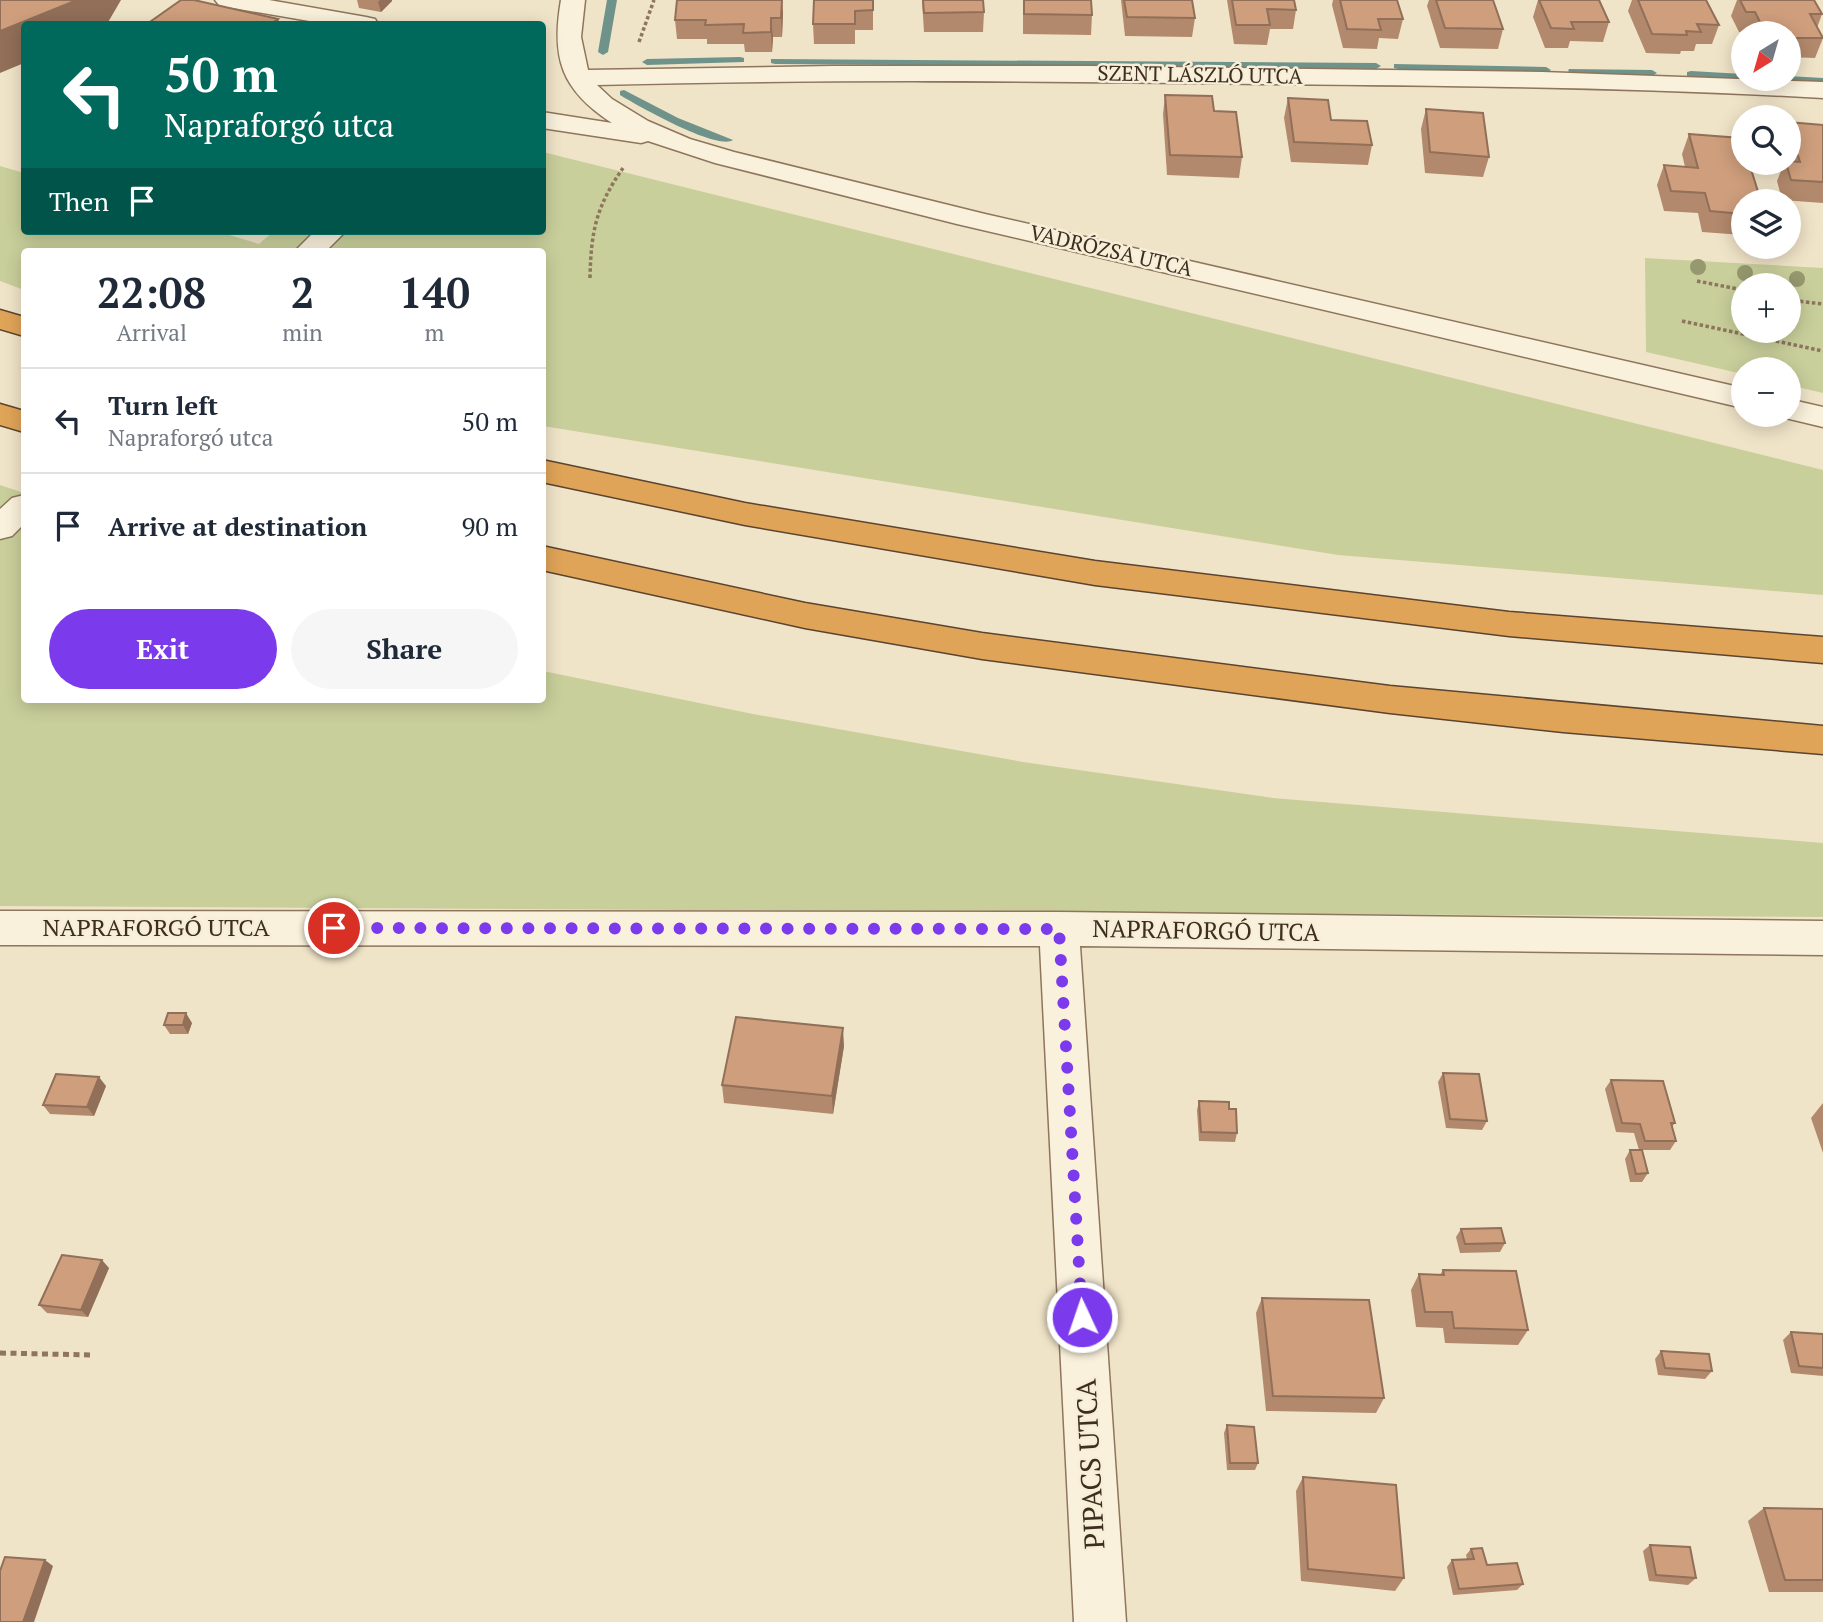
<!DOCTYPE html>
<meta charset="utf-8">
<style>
body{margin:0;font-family:"PT Serif",serif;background:#f6f6f7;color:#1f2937;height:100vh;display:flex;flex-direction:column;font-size:26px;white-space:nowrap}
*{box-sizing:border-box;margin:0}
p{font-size:23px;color:#747a83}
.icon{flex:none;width:38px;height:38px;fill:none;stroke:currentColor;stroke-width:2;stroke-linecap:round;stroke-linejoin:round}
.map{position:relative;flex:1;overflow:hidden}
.details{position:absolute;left:21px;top:248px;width:525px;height:455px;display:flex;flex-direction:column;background:#fff;border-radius:7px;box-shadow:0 4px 18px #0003}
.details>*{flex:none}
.guide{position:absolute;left:21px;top:21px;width:525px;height:214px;border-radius:7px;box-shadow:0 4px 18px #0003;background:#00695c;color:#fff;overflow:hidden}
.needle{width:46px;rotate:217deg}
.controls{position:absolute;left:1731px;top:21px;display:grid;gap:14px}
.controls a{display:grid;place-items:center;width:70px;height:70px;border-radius:50%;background:#fff;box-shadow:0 4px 18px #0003;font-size:35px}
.pin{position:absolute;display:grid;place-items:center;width:60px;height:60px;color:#fff;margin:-30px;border:4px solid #fff;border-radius:50%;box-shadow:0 2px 7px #0007}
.me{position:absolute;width:77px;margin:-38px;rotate:357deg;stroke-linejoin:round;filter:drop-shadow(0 0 5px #0008)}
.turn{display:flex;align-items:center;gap:24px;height:147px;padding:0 28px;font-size:32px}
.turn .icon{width:91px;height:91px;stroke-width:2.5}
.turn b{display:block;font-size:49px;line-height:60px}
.then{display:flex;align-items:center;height:66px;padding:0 28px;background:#0003;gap:14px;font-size:26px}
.eta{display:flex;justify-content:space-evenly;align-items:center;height:119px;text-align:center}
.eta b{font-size:42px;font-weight:800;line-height:49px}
.button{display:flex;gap:14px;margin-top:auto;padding:14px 28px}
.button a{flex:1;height:80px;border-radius:42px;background:#7c3aed;color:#fff;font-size:28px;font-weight:800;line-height:80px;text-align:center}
.button a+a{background:#f6f6f7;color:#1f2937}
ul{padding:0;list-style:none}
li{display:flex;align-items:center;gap:21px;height:105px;padding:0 28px;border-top:2px solid #e0e1e3}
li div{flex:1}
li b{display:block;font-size:26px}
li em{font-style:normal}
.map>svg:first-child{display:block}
</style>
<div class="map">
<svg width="1823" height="1622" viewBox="0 0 1823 1622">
<rect width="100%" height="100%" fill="#f0e4c8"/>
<!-- green -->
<g fill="#c9cf9b" fill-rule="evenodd">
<path d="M543 152 1823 470V595L1338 555 543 426 542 252H24V290L0 281V166L24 173V231H216L259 244 274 231H542Z"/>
<path d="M1645 258 1823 268V393L1789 385 1788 369H1743V374L1646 352ZM1788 285V331H1743V285Z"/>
<path d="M0 485 24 493V700H542L543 671 753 714 1023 762 1273 798 1823 843V917L0 906Z"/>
</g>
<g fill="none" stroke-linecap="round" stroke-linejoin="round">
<!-- stream -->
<g fill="#6f938a" fill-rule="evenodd">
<path d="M607 0H617L608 52 603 55 598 52Z"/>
<path d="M740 57 744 58V62L647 65 642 62 647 59Z"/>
<path d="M771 59 1376 63 1381 66 1376 69 775 64 771 63Z"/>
<path d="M1394 64 1546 67 1551 70 1546 73 1398 69 1394 68Z"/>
<path d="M1569 69 1652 70 1657 73 1652 76 1573 74 1568 71Z"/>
<path d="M1691 71 1743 74V79H1747L1743 80 1687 76V72Z"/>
<path d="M1788 76 1823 78V84L1781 82 1776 79H1788Z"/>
<path d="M624 90 678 118 733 140C718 151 638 106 620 95V91Z"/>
</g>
<!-- minor casing -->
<g stroke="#8d765c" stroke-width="3">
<g id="minor">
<path d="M215 0H269L366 17 375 19 378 24H327L227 7 219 5Z"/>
<path d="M561 0H585L581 37 588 70 833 66H1089L1542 72 1823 82V98C1636 87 1449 86 1262 84 1041 81 819 79 597 85L612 99 648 121 690 139 734 152 985 214 1743 388V408L957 224 715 163 648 141 641 143 542 128V112L612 123C561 90 551 58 561 0Z"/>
<path d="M315 231H346L325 252H294Z"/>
<path d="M1788 399 1823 407V427L1777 416 1788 415Z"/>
<path d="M24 495V524L12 536 0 539V509L12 498Z"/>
<path d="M0 911 1059 912 1823 921V955L1080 946 1126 1622H1074L1040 946 0 945Z"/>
</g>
</g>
<!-- highway casing -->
<g stroke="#5b4430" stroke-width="3">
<g id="highway">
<path d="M0 310 24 317V336L0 329Z"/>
<path d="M0 404 24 411V432L0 425Z"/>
<path d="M542 460 745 503 1095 561 1509 612 1823 637V663L1509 636 1095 585 745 525 542 482Z"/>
<path d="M542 546 805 603 982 633 1390 686 1823 726V754L1563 732 1390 713 982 659 805 628 542 570Z"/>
</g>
</g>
<!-- path-far1 -->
<g stroke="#8d765c" stroke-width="3.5" stroke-dasharray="3.5 2.5" stroke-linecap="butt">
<path d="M639 42 654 0"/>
<path d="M590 278C591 231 596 207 623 168"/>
<path d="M1697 281 1743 290"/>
<path d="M1788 300 1823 304"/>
<path d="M1682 321 1823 351"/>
</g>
<!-- path -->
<path stroke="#8d765c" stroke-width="5" stroke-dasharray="6 4.5" stroke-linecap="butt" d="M0 1353 93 1355"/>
<!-- minor -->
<use href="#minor" fill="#faf1dc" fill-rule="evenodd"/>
<!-- highway -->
<use href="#highway" fill="#e0a458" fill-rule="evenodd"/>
</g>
<!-- trees -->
<g fill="#96986f">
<circle cx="1698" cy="267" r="8"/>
<circle cx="1745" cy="273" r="8"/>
<circle cx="1797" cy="279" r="8"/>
</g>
<!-- wall -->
<g fill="#b2896c">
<path d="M357 0H392V1L381 12 359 8Z"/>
<path d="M873 0V30H855V44H814L813 24Z"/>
<path d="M922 0H983L984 12 983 32H924Z"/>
<path d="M1023 0H1091L1092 15 1091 35 1023 34Z"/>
<path d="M1121 0H1192L1195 18 1192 37 1125 36Z"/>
<path d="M1227 0H1294L1296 10 1293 29H1270L1267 45 1234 44Z"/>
<path d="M1333 0H1397L1403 19 1398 39 1379 38 1377 49 1343 48 1332 5Z"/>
<path d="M1429 0H1493L1503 29 1498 49 1440 48 1427 6Z"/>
<path d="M1538 0H1599L1609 22 1603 42 1570 41 1568 48H1545L1533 17Z"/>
<path d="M1632 0H1706L1719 25 1712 44H1696L1694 51H1681L1680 54 1646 53 1628 11Z"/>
<path d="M1737 0H1814L1822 14 1817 28 1823 38 1815 58 1788 57V33H1749L1748 32H1739L1731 16Z"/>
<path d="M783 12 782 37H773L772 52H745L744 44H707V39H677L675 20Z"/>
<path d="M1165 95 1214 111 1242 157 1239 178 1167 175 1163 114Z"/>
<path d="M1288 98 1331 120 1372 145 1368 165 1291 162 1284 118Z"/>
<path d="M1426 109 1489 157 1483 177 1425 173 1421 129Z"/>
<path d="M1788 122 1823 125V203L1782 200 1777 181 1784 163H1788Z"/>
<path d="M1689 134 1743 201V235L1702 232 1698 213 1664 211 1657 185 1664 165 1685 167 1682 154Z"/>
<path d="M192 1023 188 1034H170L164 1025Z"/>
<path d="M844 1046 833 1114 724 1103 722 1085Z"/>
<path d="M1443 1073 1487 1121 1482 1130 1446 1128 1438 1082Z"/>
<path d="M1611 1080 1675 1123 1672 1127 1676 1141 1670 1150H1639L1634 1133 1616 1132 1605 1089Z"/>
<path d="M106 1086 94 1116 50 1114 43 1105Z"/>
<path d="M1199 1101 1229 1109 1237 1133 1235 1142 1199 1141 1197 1110Z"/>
<path d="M1823 1103V1153L1811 1118Z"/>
<path d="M1630 1150 1648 1173 1642 1182H1630L1625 1159Z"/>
<path d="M1461 1229 1505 1243 1500 1252 1460 1253 1456 1237Z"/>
<path d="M109 1268 88 1317 47 1313 39 1305Z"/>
<path d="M1443 1270 1528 1330 1518 1345 1445 1343 1443 1328 1416 1327 1411 1290 1419 1274 1440 1275Z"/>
<path d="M1262 1298 1384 1398 1376 1413 1266 1411 1256 1313Z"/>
<path d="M1791 1332 1823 1334V1376L1791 1373 1783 1340Z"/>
<path d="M1661 1351 1712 1371 1705 1379 1658 1375 1655 1359Z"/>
<path d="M1227 1425 1258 1463 1255 1470H1227L1224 1433Z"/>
<path d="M1303 1477 1404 1578 1395 1591 1301 1581 1296 1491Z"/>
<path d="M1764 1508 1823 1509V1592H1769L1748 1521Z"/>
<path d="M1650 1545 1696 1578 1688 1585 1649 1581 1643 1551Z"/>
<path d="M1471 1549 1487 1565 1523 1584 1517 1590 1453 1595 1447 1567 1452 1560 1467 1559 1466 1555Z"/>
</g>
<!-- shaded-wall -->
<g fill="#916f58">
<path d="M77 0H121L107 24H24V63L0 73V31Z"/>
<path d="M380 0H392V1L381 12 378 2Z"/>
<path d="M782 0 783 12 782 37 781 18Z"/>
<path d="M771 18 773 37 772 52 771 32Z"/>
<path d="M278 19 280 24H271Z"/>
<path d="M186 1013 192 1023 188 1034 183 1025Z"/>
<path d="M843 1028 844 1046 833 1114 832 1096Z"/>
<path d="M99 1077 106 1086 94 1116 87 1107Z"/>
<path d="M102 1260 109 1268 88 1317 81 1310Z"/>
<path d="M45 1560 53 1566 34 1622H23Z"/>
</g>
<!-- building -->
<g fill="#cf9f7d" stroke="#916f58" stroke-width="2">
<path d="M0 0H77L0 31Z"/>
<path d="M181 0H194L278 19 271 24H147Z"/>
<path d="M677 0H782L781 18H771V32L743 33 744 24 705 25 706 20H675Z"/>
<path d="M814 0H873V10L855 11V24H813Z"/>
<path d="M923 0H983L984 12 924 13Z"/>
<path d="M1024 0H1091L1092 15 1024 14Z"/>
<path d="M1124 0H1192L1195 18 1127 17Z"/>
<path d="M1232 0H1294L1296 10 1267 9 1270 25H1236Z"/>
<path d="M1340 0H1397L1403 19H1378L1381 30 1347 29Z"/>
<path d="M1436 0H1493L1503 29 1445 28Z"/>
<path d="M1539 0H1599L1609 22H1571L1574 29 1551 28Z"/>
<path d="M1638 0H1706L1719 25 1697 24 1701 32 1686 31 1687 35 1652 34Z"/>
<path d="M1740 0H1814L1822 14H1810L1823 38H1788V33H1771L1766 22H1760L1755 12H1746Z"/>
<path d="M1165 95 1212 96 1214 111 1236 112 1242 157 1170 155Z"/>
<path d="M1288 98 1328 100 1331 120 1367 121 1372 145 1294 142Z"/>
<path d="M1426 109 1483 113 1489 157 1430 152Z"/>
<path d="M1788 122 1823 125V182L1791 180 1786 163H1788V161L1800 162 1788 126Z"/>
<path d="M1689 134 1741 138 1743 143V163H1749L1761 201H1743V214L1710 211 1705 193 1671 191 1664 165 1698 168Z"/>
<path d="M168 1013H186L183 1025H164Z"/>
<path d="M736 1017 843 1028 832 1096 722 1085Z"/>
<path d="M1443 1073 1479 1074 1487 1121 1450 1119Z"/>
<path d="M56 1074 99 1077 87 1107 43 1105Z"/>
<path d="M1611 1080 1663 1081 1675 1123H1671L1676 1141H1645L1640 1124 1622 1123Z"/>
<path d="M1199 1101 1229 1102V1109H1236L1237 1133 1201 1132Z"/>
<path d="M1630 1150H1642L1648 1173 1636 1174Z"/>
<path d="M1501 1228 1505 1243 1465 1244 1461 1229Z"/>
<path d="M62 1255 102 1260 81 1310 39 1305Z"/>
<path d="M1443 1270 1516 1271 1528 1330 1454 1328 1452 1312H1425L1419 1274 1444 1275Z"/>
<path d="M1262 1298 1369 1300 1384 1398 1273 1396Z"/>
<path d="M1791 1332 1823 1334V1368L1799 1366Z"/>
<path d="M1661 1351 1709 1354 1712 1371 1665 1368Z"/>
<path d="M1227 1425 1254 1427 1258 1463H1230Z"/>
<path d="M1303 1477 1396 1485 1404 1578 1308 1569Z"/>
<path d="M1764 1508 1823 1509V1580H1785Z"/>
<path d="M1650 1545 1690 1547 1696 1578 1656 1575Z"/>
<path d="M1482 1548 1487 1565 1517 1563 1523 1584 1459 1589 1452 1560 1474 1559 1471 1549Z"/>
<path d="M5 1557 45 1560 23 1622H0V1571Z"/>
</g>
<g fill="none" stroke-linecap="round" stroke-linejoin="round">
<!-- route -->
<path stroke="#7c3aed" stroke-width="12" stroke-dasharray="0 21.6" d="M334 928 1059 929 1082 1317"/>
</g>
<g text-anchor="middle" stroke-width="5" stroke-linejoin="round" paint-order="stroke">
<!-- far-street labels -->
<g font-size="21" fill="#3d2e20" stroke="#f7eed8">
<text transform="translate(1200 75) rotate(1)" y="7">SZENT LÁSZLÓ UTCA</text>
<text transform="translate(1111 251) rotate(13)" y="7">VADRÓZSA UTCA</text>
</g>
<!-- street labels -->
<g font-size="24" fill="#3d2e20" stroke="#f7eed8">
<text x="156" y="936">NAPRAFORGÓ UTCA</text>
<text transform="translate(1206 931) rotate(1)" y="8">NAPRAFORGÓ UTCA</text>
</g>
<!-- near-street labels -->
<g font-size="28" fill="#3d2e20" stroke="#f7eed8">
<text transform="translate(1090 1464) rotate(-93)" y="10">PIPACS UTCA</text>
</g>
</g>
</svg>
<div class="controls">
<a><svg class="needle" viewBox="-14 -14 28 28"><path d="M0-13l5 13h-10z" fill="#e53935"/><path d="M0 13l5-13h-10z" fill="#747a83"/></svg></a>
<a><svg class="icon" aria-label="search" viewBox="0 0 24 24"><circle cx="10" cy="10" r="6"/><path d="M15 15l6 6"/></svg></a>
<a><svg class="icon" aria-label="layers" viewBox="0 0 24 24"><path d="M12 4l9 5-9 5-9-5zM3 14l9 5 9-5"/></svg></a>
<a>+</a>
<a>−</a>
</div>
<div class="pin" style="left:334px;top:928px;background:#d93025"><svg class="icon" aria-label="arrive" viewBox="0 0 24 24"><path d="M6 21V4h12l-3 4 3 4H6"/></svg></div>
<svg class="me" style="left:1082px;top:1317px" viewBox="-20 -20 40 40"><circle r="17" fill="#7c3aed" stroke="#fff" stroke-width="3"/><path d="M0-11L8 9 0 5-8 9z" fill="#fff"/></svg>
<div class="guide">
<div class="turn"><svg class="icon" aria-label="left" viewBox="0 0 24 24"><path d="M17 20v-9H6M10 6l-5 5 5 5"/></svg><div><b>50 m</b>Napraforgó utca</div></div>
<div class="then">Then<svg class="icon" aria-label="arrive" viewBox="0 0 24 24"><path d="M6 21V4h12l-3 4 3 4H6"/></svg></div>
</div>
<section class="details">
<div class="eta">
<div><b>22:08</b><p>Arrival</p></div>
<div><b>2</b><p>min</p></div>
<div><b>140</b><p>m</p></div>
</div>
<ul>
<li><svg class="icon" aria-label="left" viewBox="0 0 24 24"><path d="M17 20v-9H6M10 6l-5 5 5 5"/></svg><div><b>Turn left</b><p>Napraforgó utca</p></div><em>50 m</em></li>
<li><svg class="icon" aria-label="arrive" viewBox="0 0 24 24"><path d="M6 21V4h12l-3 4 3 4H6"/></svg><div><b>Arrive at destination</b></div><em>90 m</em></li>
</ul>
<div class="button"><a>Exit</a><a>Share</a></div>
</section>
</div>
